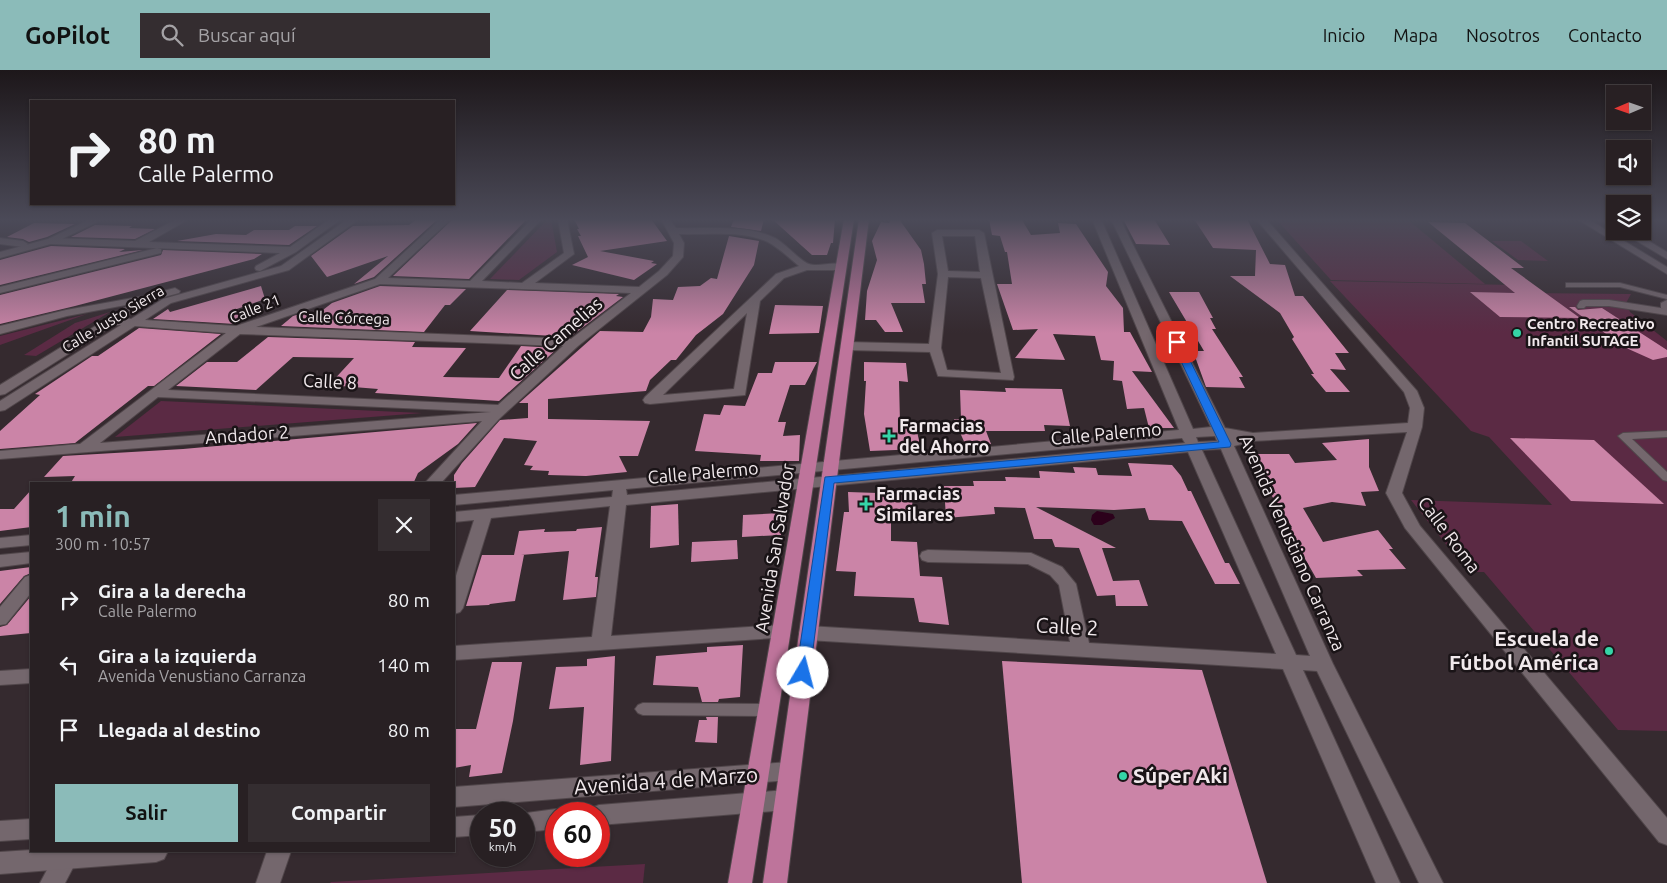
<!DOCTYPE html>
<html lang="es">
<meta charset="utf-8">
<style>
body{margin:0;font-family:Ubuntu,sans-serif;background:#342d30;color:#f1f3f6;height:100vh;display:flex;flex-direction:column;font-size:19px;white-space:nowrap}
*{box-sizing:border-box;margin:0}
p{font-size:16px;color:#a5a3a6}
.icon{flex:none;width:28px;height:28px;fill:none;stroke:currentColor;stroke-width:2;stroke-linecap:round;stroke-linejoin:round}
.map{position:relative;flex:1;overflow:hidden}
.drawer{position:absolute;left:30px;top:412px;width:425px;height:370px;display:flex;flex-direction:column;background:#282023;border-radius:0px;box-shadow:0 1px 4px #0004,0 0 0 1px #443e41}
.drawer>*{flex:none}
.banner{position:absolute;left:30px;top:30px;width:425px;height:105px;border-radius:0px;box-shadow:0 1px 4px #0004,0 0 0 1px #443e41;background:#282023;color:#f1f3f6;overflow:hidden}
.needle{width:32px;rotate:268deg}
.buttons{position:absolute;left:1606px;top:15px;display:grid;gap:10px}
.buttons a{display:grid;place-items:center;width:45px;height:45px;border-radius:0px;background:#282023;box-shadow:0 1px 4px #0004,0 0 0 1px #443e41;font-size:25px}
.speed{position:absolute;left:470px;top:732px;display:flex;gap:10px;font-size:25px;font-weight:700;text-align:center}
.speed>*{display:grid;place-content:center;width:65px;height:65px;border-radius:50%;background:#282023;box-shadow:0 1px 4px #0004,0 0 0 1px #443e41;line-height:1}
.speed small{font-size:12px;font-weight:400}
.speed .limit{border:8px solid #d22;background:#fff;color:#111}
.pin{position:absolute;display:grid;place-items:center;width:42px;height:42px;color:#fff;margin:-21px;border-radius:10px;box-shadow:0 2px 8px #0006}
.me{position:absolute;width:55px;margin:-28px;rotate:8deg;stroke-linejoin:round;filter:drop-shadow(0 0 4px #0008)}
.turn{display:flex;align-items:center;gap:18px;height:105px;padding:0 25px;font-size:22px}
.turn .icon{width:65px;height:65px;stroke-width:2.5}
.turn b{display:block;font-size:35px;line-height:42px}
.round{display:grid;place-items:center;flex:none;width:52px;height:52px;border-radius:0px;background:#342d30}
.overview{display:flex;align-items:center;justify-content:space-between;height:85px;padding:0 25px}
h1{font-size:30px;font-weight:700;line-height:38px;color:#8bbbb9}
.action{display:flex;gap:10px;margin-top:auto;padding:10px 25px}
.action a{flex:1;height:58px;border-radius:0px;background:#8bbbb9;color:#111;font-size:20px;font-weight:700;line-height:58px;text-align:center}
.action a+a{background:#342d30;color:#f1f3f6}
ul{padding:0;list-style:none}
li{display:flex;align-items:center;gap:15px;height:65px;padding:0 25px}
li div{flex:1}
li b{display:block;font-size:19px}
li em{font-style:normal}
header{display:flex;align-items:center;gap:30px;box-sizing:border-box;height:70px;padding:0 25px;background:#8bbbb9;color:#111}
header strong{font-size:24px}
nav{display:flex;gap:28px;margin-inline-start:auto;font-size:18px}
.search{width:350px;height:45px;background:#342d30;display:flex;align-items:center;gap:12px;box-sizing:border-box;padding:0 18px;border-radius:0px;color:#a5a3a6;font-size:19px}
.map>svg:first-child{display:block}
</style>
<header>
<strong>GoPilot</strong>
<div class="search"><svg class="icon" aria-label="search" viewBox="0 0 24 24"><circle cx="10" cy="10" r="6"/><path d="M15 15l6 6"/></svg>Buscar aquí</div>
<nav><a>Inicio</a><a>Mapa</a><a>Nosotros</a><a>Contacto</a></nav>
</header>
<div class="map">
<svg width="1667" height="813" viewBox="0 0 1667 813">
<rect width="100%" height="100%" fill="#352a2f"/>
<!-- green -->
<g fill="#5b2a44">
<path d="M548 149H551L557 182 519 210 490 209Z"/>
<path d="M1276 149H1407L1485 214 1331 210Z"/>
<path d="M1492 171H1521L1548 191 1518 190Z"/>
<path d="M1330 211 1512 215 1522 223 1631 224 1626 233 1630 242 1667 271V661L1618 660 1484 502H1468L1411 430 1552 435 1489 367 1471 361Z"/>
<path d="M110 242 36 286 24 285 75 253Z"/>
<path d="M87 244 0 275V266Z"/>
<path d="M161 331 422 343 115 367Z"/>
<path d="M645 794 643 813H330L331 812Z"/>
</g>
<!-- water -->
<path fill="#2c011b" d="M1097 441 1113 444 1115 448 1102 455H1094L1091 450 1092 445Z"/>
<!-- building -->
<g fill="#cb84a7">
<path d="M417 149H438L374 207 354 214 388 186 327 207 311 186 353 156 409 155Z"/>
<path d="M453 149H527L469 209 393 206Z"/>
<path d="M574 149H651L667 171 600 181 654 191 651 193 657 194 634 210 572 195 588 187 578 166H581L577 159H579Z"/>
<path d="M734 149H764L761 161 731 157Z"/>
<path d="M772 149H835L833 173H831L827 185H812Z"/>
<path d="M891 149H899L921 180 924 194 926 214H922L925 233H891L903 262H885L876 250H865L867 221 877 190 872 171 881 152 889 153Z"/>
<path d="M989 149 1022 150 1031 165 1060 163 1058 153 1076 154 1108 202 1106 216 1123 238 1124 262H1130L1152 302 1132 301 1174 358H1149L1144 338 1127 339 1122 311 1113 310 1114 291 1101 290 1095 266 1053 264 1065 290 1015 288 1038 259 1013 260 997 214H1012L1007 182H1005L1000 166 992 165Z"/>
<path d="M1123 149H1154L1170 175 1136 174Z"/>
<path d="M1194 149H1247L1270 194 1285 195 1295 226H1303L1349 283H1335L1346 300 1330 299 1350 322H1326L1311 304H1314L1292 269 1294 267 1280 243 1230 206H1255L1256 180 1213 178Z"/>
<path d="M1428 152 1465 153 1524 198H1511L1580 248 1500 247 1470 222 1515 223Z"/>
<path d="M34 153 75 154 47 167 29 172 23 169 7 167Z"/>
<path d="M95 155 132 156 129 158 155 159 135 169 71 167Z"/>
<path d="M295 156H317L289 175 177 171 216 164 246 165 254 160H289Z"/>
<path d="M729 166 759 171 754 195 723 244 696 265 676 290H671L650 310 646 321 548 329V349L650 351 638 386H619L627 402 586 406 548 405 549 401 530 400 533 396 524 395 537 371 504 368 475 417 454 418V405L462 393 500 350 528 348V333H519L600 261 643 262 651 247 653 229 673 230 678 217 700 216 711 208 717 209Z"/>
<path d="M51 176 125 179 119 182 143 180 0 215V190Z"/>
<path d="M163 180 262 184 254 189 75 236 0 254V225L161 185Z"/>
<path d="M261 216 265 229 234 240 253 241 235 254 153 249 168 239 170 242Z"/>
<path d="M380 216 466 219 450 235H445L424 262 281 256 293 246 303 243H319L332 233Z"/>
<path d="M507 220 619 224 616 226 623 227 570 267 470 261Z"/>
<path d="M1169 222H1199L1213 248H1210L1216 259H1212L1243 307H1239L1245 318 1206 317 1193 281H1204Z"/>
<path d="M775 235 823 236 819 263 769 264Z"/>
<path d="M1569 237H1575L1578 240 1602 238 1667 280V287L1653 290 1624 277Z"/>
<path d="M139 258 221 264 154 316H148L75 373 0 379V361L40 325 35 324 92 286H98Z"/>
<path d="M268 267 415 272 412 277 466 278 443 307 499 308 521 276 558 278 499 331 375 323 378 319 329 315 354 288 293 287 256 320 176 316 207 292H237Z"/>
<path d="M775 292H817L805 315H790L778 352H786L783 366 800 365 799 391H760L761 385 695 381 704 344 720 345 724 335 745 336 758 303H772Z"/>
<path d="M864 292 906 293 908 312 899 311 900 353H915L921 379 870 381 864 344 866 311H864Z"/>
<path d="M1005 318 1062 319 1070 356 1044 355 1045 361H986L991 374 966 376 954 349H961L960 320 1006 322Z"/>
<path d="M477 353 458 374 418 403 413 414H70L75 406 44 407 63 386 183 379Z"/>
<path d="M1510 368 1594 370 1664 434 1571 431Z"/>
<path d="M1369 369V397L1379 421 1361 422 1366 436 1332 432 1303 438 1323 472 1378 460 1393 479H1389L1406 499 1357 500 1363 506 1316 508 1287 457H1292L1270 423H1276L1251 384H1289L1295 393 1337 390 1322 373Z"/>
<path d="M1128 393 1172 395 1181 406 1188 421H1191L1225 493H1229L1240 514H1215L1182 451 1149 450 1145 438 1114 440 1036 437 1116 478H1102L1113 511 1139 510 1148 536H1116L1115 525 1097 526 1079 478 1055 477 1052 469H1034L1025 438 994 437 995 444 946 448 944 416H974L973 411H1006L1005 407 1040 408 1039 401 1075 403 1073 397 1096 398 1098 405 1132 406Z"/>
<path d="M911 418 913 441H891V471L917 472 920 506 942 507 949 555 919 552 914 528 854 526 856 502 836 501 844 442H849L848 422 878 423 890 431 896 420Z"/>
<path d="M31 420V457L0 461V439H14Z"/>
<path d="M678 434 679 475 650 478 651 436Z"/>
<path d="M781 443V465L742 467 743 445Z"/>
<path d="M602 457 595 507H598L596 527 563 530 569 481 521 485H524L515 531 490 534 489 535 466 536 482 485H514L519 461 545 459 544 462 576 461 577 459Z"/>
<path d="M737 470 738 489 691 492 692 472Z"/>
<path d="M31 497V503L24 506 0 534V501Z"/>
<path d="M31 526V563L0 566V557L7 555Z"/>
<path d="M743 575 740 627 719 629 718 632H702L698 617 653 615 656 586 707 582V577Z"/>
<path d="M615 586 611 691 580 695 584 637 549 639 556 597 587 596V589Z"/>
<path d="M1002 591 1202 600 1267 813H1022Z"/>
<path d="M492 592H522L513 651 502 703 469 707 471 695 454 698V659H476Z"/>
<path d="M706 647H718L717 673 695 672 699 650H707Z"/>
</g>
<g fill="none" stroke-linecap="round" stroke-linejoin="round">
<!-- lane casing -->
<g stroke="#50464a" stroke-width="2">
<g id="lane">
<path d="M1566 213H1620L1667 225V229L1620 217H1566Z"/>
<path d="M1583 230H1609L1667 239V245L1609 236H1586L1584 238H1578L1577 236 1580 231Z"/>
<path d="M1667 361V367L1632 369 1667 402V411L1663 410 1618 366 1623 363Z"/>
<path d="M643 633 768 634 773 636 776 640 773 644 768 646 643 645 638 643 635 639 638 635Z"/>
</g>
</g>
<!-- street casing -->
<g stroke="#50464a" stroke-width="2">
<g id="street">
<path d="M177 149H189L149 172 290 177 330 149H341L296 182 260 201 256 200 255 198 256 196 280 183 51 174 46 171 51 168 135 171Z"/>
<path d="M348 149H359L289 200 171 233 145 250 236 256 375 209 441 149H451L388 208 470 211 532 149H542L482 211 522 213 564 183 558 149H567L574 184 535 213 639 217 659 201 673 186 674 173 661 149H669L676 158C707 159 746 154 775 168 786 174 800 191 809 194 820 198 837 189 846 197L841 200H807L784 208 760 231 745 325 650 334 645 333 643 330 645 327 776 204 799 196C789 188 779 178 768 172 742 160 707 165 679 164L684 173 683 187 667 205 578 276 499 349 440 414H424L482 351 0 389V381L80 374 226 263 135 256 5 340 0 341V331L121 255H114L5 324 0 325V315L131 234 67 246 0 264V256L66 240 144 226 175 218 180 221 179 223 153 230 124 248 131 249 163 229 281 196ZM380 214 631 223 571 269 256 257ZM747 243 734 319 663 325ZM240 264 563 276 498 335 168 320ZM158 327 491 342 100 373Z"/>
<path d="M1092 149H1101L1193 359 1211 357 1111 149H1120L1225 358 1253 363 1408 353 1410 338 1404 322 1256 149H1266L1417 321 1424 338 1422 357 1402 423 1420 456 1667 748V775L1659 772 1405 458 1386 423 1407 362 1253 371 1234 376 1333 594 1443 813H1419L1317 601 1303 600 1400 813H1376L1283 599 808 570 801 568 799 563 801 558 808 556 1070 572 1059 515 1050 505 1028 494 928 492 922 490 920 486 922 482 928 480 1031 483 1062 497 1076 514 1089 573 1276 584 1188 382 626 435 611 566 781 555 788 557 790 562 788 567 454 590V576L592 567 610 436 491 448 463 538 460 542 454 544V512L474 450 454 452V442L612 427 613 420 454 435V425L1179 360ZM1215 366 1217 371 1198 372 1196 367ZM1182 368 1185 373 627 425 626 419ZM1221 379 1310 586 1296 585 1202 380Z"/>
<path d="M937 160H979L984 163 1014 307 1013 310 938 306 930 282 847 280 841 276 847 272 929 274 938 204 932 163ZM942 166H975L980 202 948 201ZM948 207 981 208 1001 303 947 300 941 278Z"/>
<path d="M0 168 23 171 28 174 23 177 0 174Z"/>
<path d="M157 178 161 179V183L0 223V217Z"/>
<path d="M1667 230V241L1661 238V233Z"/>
<path d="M31 465V475L0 478V468Z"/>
<path d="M31 482V493L0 497V485Z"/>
<path d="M31 505V523L6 554 0 555V537L25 507Z"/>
<path d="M31 599V613L0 615V601Z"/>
<path d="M57 781H75L78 788 65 813H40Z"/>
<path d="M267 781H291L280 813H256Z"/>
</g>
</g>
<!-- secondary casing -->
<g stroke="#50464a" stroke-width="2">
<g id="secondary">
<path d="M91 149H103L54 173 0 188V182L48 169Z"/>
<path d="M1577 149H1588L1667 197V204Z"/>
<path d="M1598 149H1609L1615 152V159Z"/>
<path d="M1620 161H1632L1667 182V189Z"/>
<path d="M789 692 797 695 800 701 797 707 789 710 454 737V717Z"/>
<path d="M786 720 794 723 797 730 794 737 786 740 599 755V744H588L591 738 599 735Z"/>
<path d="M556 739 565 744H556V759L524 762V744H519Z"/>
<path d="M481 745V765L454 767V747Z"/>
<path d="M31 749V769L0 771V751Z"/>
<path d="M31 780V781H168L164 789 156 792 0 804V782Z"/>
</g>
</g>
<!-- primary casing -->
<g stroke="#50464a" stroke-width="2">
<g id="primary">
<path d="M844 149H854L752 813H728Z"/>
<path d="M859 149H869L787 813H763Z"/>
</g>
</g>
<!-- lane -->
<use href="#lane" fill="#74676d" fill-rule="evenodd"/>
<!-- street -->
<use href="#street" fill="#74676d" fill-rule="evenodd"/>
<!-- secondary -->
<use href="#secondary" fill="#74676d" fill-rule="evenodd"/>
<!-- primary -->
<use href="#primary" fill="#be749b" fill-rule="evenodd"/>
</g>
<!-- sky -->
<linearGradient id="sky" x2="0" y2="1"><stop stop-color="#1d171a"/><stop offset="0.57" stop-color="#4b4a58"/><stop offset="1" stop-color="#4b4a58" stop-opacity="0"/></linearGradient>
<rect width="1667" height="263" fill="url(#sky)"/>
<!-- route -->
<path fill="#1a73e8" stroke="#114b97" d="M1177 270 1181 272 1231 374 1230 377 834 413 810 603 808 607 803 608 798 607 796 603 825 407 1219 372 1172 272Z"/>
<!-- markers -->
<g fill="#35d4a7" stroke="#1a1417" stroke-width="2">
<circle cx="1517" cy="263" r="5"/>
<path d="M886.5 358.5h5v5h5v5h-5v5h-5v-5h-5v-5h5z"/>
<path d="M863.5 426.5h5v5h5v5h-5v5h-5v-5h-5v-5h5z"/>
<circle cx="1609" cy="581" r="5"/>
<circle cx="1123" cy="706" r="5"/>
</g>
<g text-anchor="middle" stroke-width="5" stroke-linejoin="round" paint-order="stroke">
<!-- far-street labels -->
<g font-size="15" fill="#f1e9ec" stroke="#1a1417">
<text transform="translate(255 239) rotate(-22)" y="5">Calle 21</text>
<text transform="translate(344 248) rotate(2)" y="5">Calle Córcega</text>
<text transform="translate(113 249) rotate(-31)" y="5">Calle Justo Sierra</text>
</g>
<!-- far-poi labels -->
<g font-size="15" font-weight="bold" fill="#f1e9ec" stroke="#1a1417" text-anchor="start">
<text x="1527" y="259">Centro Recreativo<tspan x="1527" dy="17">Infantil SUTAGE</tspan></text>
</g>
<!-- street labels -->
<g font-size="18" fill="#f1e9ec" stroke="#1a1417">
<text transform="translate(556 269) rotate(-41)" y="6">Calle Camelias</text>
<text transform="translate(330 312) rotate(3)" y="6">Calle 8</text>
<text transform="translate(1106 364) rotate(-5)" y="6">Calle Palermo</text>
<text transform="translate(247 365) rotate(-4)" y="6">Andador 2</text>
<text transform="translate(703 403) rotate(-5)" y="6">Calle Palermo</text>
<text transform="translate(1449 465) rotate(53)" y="6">Calle Roma</text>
<text transform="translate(1292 473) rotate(66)" y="6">Avenida Venustiano Carranza</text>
<text transform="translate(775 478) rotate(-81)" y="6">Avenida San Salvador</text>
</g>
<!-- poi labels -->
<g font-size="18" font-weight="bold" fill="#f1e9ec" stroke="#1a1417" text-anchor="start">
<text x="899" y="362">Farmacias<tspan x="899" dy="21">del Ahorro</tspan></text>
<text x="876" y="430">Farmacias<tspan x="876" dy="21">Similares</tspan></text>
</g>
<!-- near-street labels -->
<g font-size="21" fill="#f1e9ec" stroke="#1a1417">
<text transform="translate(1067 557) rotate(3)" y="7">Calle 2</text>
<text transform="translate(666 711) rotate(-4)" y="7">Avenida 4 de Marzo</text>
</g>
<!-- near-poi labels -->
<g font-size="21" font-weight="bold" fill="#f1e9ec" stroke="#1a1417" text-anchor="end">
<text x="1599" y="576">Escuela de<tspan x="1599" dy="24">Fútbol América</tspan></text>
<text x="1133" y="713" text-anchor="start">Súper Aki</text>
</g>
</g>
</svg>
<div class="buttons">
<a><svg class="needle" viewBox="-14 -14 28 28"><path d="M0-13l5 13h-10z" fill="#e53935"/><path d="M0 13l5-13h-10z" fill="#a5a3a6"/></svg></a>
<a><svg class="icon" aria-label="sound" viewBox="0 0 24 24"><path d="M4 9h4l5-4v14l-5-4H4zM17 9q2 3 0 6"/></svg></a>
<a><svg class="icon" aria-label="layers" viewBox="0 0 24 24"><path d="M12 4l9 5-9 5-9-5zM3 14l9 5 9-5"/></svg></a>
</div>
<div class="speed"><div>50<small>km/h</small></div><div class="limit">60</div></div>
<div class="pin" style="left:1177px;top:272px;background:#d93025"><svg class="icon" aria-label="arrive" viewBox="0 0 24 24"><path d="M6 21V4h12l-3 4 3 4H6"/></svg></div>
<svg class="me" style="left:803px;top:603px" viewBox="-20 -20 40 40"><circle r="19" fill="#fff"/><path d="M0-13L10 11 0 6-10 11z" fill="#1a73e8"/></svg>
<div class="banner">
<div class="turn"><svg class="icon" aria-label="right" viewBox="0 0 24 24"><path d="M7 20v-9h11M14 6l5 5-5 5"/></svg><div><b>80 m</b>Calle Palermo</div></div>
</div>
<section class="drawer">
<div class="overview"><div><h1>1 min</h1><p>300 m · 10:57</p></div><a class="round"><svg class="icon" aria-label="close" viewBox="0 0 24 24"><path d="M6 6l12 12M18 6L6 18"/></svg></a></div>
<ul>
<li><svg class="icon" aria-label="right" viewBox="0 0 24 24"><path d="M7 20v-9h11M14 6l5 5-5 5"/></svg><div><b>Gira a la derecha</b><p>Calle Palermo</p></div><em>80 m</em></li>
<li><svg class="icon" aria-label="left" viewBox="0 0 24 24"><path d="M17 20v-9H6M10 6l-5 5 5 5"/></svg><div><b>Gira a la izquierda</b><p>Avenida Venustiano Carranza</p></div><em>140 m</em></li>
<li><svg class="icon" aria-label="arrive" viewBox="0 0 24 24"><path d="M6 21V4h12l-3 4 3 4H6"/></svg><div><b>Llegada al destino</b></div><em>80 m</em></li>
</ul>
<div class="action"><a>Salir</a><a>Compartir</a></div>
</section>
</div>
